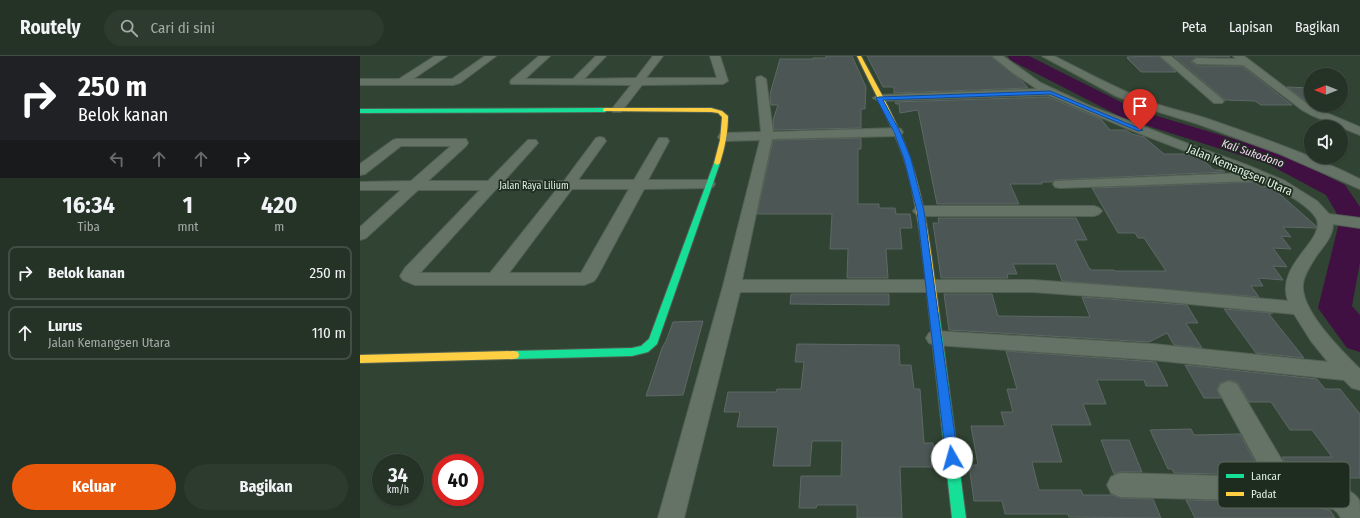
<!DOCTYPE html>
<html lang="id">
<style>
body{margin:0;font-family:"Fira Sans Condensed",sans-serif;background:#2d3a2e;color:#f1f3f6;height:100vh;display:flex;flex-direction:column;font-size:15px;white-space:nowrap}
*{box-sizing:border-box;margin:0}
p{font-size:13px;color:#a3aaa7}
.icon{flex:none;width:22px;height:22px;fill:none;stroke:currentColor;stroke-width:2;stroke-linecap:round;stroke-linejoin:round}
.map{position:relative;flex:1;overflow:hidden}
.side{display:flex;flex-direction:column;background:#253226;width:360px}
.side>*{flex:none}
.banner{background:#202124;color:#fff;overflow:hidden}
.needle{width:26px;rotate:270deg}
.fabs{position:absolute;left:944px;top:12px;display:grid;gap:8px}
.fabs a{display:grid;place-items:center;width:44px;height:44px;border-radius:50%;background:#253226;box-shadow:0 1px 3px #0004,0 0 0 1px #424d43;font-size:20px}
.speed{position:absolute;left:12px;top:398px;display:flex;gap:8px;font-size:20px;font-weight:700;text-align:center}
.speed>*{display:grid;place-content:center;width:52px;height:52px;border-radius:50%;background:#253226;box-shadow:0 1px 3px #0004,0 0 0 1px #424d43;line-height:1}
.speed small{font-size:10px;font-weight:400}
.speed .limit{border:6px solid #d22;background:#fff;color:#111}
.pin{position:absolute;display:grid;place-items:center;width:34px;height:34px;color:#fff;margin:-41px -17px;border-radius:50% 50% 50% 0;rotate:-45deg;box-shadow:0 0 4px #0007}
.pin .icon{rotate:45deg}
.me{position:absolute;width:44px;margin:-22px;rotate:353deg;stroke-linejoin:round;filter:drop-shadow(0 0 3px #0008)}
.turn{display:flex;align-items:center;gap:14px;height:84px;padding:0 12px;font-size:18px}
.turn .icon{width:52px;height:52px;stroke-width:2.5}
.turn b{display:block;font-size:28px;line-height:34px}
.lanes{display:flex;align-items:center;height:38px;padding:0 12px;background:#0003;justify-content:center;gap:20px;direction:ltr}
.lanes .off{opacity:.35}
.eta{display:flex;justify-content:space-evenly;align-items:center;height:68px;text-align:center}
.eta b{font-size:24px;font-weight:700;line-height:28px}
.button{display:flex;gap:8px;margin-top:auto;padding:8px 12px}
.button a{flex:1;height:46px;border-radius:24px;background:#ea580c;color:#fff;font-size:16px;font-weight:700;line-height:46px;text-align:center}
.button a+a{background:#2d3a2e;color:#f1f3f6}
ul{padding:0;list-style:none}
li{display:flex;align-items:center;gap:12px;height:54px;margin:0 8px 6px;padding:0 4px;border:2px solid #424d43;border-radius:8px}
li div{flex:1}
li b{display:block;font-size:15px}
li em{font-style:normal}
header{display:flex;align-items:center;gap:24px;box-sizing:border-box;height:56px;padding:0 20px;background:#253226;border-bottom:1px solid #424d43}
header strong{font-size:19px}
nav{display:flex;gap:22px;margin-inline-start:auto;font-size:14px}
.search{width:280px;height:36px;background:#2d3a2e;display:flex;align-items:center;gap:10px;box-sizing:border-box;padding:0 14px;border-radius:22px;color:#a3aaa7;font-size:15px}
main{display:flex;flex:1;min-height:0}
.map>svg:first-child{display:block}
</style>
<header>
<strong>Routely</strong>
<div class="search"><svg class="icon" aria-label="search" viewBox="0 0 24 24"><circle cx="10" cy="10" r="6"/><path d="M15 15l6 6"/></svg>Cari di sini</div>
<nav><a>Peta</a><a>Lapisan</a><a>Bagikan</a></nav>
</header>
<main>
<section class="side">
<div class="banner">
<div class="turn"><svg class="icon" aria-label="right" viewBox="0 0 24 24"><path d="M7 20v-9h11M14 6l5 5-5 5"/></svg><div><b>250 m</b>Belok kanan</div></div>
<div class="lanes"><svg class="icon off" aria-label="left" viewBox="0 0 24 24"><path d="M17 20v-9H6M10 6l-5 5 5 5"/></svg><svg class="icon off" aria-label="ahead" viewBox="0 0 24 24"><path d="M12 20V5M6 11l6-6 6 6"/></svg><svg class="icon off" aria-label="ahead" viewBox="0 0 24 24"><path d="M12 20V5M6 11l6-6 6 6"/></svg><svg class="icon" aria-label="right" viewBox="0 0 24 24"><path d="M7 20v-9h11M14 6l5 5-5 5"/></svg></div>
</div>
<div class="eta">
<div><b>16:34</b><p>Tiba</p></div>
<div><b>1</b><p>mnt</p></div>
<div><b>420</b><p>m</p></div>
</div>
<ul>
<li><svg class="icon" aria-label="right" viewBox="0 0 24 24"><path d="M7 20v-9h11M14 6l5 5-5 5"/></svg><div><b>Belok kanan</b></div><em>250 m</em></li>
<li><svg class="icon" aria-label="ahead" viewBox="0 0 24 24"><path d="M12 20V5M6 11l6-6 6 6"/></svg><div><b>Lurus</b><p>Jalan Kemangsen Utara</p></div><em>110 m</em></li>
</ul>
<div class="button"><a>Keluar</a><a>Bagikan</a></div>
</section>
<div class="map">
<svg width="1000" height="462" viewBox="0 0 1000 462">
<rect width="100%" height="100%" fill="#314333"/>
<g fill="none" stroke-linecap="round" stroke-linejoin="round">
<!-- river -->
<path fill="#401042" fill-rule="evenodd" d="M648 0H669L777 54 924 98 985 129 1000 151V206L992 250 1000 259V296L987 292 958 252 980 163 966 139 908 108 763 62 650 4Z"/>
</g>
<!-- building -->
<g fill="#4c5755" stroke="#5d6867">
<path d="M466 0H492L506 31 505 53H501V72L414 74 413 64 418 49H411L410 38 420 3H453V2H466Z"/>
<path d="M507 0H631L663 26 668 32 534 37V31H523Z"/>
<path d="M799 0 816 16H781L767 2H769L767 1Z"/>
<path d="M814 0H868L870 1 837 0 831 6 837 10H882L932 49H901L895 45 865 44Z"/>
<path d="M927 31 951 32V49Z"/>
<path d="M688 41 741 63 750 74H766L772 78 784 81 804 98H828L842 103 854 114H862L865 116 695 124 692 126H682V128H650L659 148H577L558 54 540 57 539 48H536L535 46Z"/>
<path d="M501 82V93H498V148H519V152H535L536 158H550L552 172H540L542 193H526L528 222H487L488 193H470L472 158H397L413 84Z"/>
<path d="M895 126 901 131 909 130 913 132 956 170V172L923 171 931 181 921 180 931 193 913 192 927 211 913 210 923 224 898 222 903 230H891L899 241 702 225 696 208H653L657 218H647L648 222H581L573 167H579L578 162H716L727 184H715L729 212 732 214H754L755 215H806L784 182H778L775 177H758L732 132Z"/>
<path d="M431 238H529V249L430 248Z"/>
<path d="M584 238H632L638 260 730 261 722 241 827 249 838 267H826L842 292 814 289 807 277 789 286 589 274Z"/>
<path d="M864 253 913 257 909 258 944 302 896 297Z"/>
<path d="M343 265 323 339 286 340 302 292 306 285 313 266Z"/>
<path d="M437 288 539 289 540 309H551L554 333H560L564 387H573L575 411H540L542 462H497V449H457L456 452H439L441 420H481L482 385H452L450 410H413L418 371H377L380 356H364L368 336H416L417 333H441L444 306H435Z"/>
<path d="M646 295 796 306 808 330H786L784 324H737L746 348H723L731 369H691L702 406H672L679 434H721L723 439H752L760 442 793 443 801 462 709 461 708 458H645L642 445H614L609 409H618L611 370H645L641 356H653L647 333H657Z"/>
<path d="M825 309 957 323 965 333H980L1000 358V422H949L950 423 934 422 922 401H972L952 374H930L911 346H889L878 327 870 324 860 327 857 333 861 342H844Z"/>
<path d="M831 373 834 379 880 378 902 419 814 417 812 413H808L790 374Z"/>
<path d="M741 384H769L782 416H760L754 418Z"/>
<path d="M826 444 925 446 970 454 975 462H835Z"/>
</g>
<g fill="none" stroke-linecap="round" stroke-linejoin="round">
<!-- street casing -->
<g stroke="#526153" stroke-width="2">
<g id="street">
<path d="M75 0H87L53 23H92L125 0H136L100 27 93 29H0V23H39Z"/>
<path d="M179 0H190L165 23H213L236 0H246L224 23 276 22 293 0H303L286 22H357L350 0H360L368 25 363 28 282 29 261 56H253L251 54 271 29 151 28 150 26 151 24Z"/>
<path d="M632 0H643L681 27 730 50 834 90 887 109 925 125 957 145 969 158 1000 162V172L973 168C973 182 962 191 955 202 950 210 944 219 943 228 940 254 982 295 1000 313V334L992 332 984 324 793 304 576 289 569 287 566 282 569 277 576 275 793 288 968 306 951 285 934 258 798 245 673 236H380L324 462H298L363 230 400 84 364 85 360 84 358 81 360 78 364 77 401 76 396 23 397 21 401 20 406 23 413 76 537 72 541 73 543 76 541 79 537 80 412 83 382 224H673L798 233 928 245C915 209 964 186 957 164 951 149 913 130 899 124L894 125 700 132 695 131 693 128 695 125 883 117 773 75 688 39 519 45 513 42 519 39 677 33 653 17Z"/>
<path d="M682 0H694C728 17 760 35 796 48 813 54 831 57 848 63 900 81 951 99 1000 123V133L920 98 838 68 789 53 756 40Z"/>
<path d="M800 0H811L862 43 864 45 862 47H854Z"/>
<path d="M873 0H884L950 50 1000 71V79L951 59 942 54 883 9 837 8 832 5 837 2 876 3Z"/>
<path d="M240 81 244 82 246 85 218 124H274L297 85 299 82H307L309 85 288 124H348L353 125 355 128 353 131 348 132 284 133 237 221 234 225 224 229H55L43 224 40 220 45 212 120 134H58L6 182 0 184V171L41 134H0V126L51 125 91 90H41L5 118 0 119V108L33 84 37 83H106L108 87 106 90 68 125H128L168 84H176L178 87 144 125H204L236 82ZM136 133H197L130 217H60ZM212 133H269L221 217H149Z"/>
<path d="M561 150H734L739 152 742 155 739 158 734 160H561L556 158 553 155 556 152Z"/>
<path d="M869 325 877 328 933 423C949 425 991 428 999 444 1000 448 1000 457 1000 462H981L977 456 973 453 925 445 760 441 751 437 747 429 751 421 760 417 905 421 858 334 861 328Z"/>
</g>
</g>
<!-- fast casing -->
<g stroke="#526153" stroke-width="2">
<g id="fast">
<path d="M0 53 245 52 248 54 245 56 0 57Z"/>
<path d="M357 105 360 107 297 288 288 296 272 300 154 303 150 302 149 299 150 296 154 295 272 292 281 290 289 283 354 107Z"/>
<path d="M574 253 579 256 606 462H592L569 256Z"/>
</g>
</g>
<!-- slow casing -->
<g stroke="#526153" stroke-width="2">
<g id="slow">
<path d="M497 0H501C519 33 538 67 550 102 567 152 572 205 579 256L577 258H571L569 256C563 205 559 152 544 103 532 67 513 34 497 0Z"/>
<path d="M245 52H351L362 55 368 60C368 76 365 91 360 107L357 109 354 107 360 84 362 61 358 57 351 56 243 55V53Z"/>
<path d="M154 295 158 296 159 299 158 302 154 303 0 307V299Z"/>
</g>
</g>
<!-- street -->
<use href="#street" fill="#657366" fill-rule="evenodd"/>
<!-- fast -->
<use href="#fast" fill="#16e098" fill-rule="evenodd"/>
<!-- slow -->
<use href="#slow" fill="#ffcf43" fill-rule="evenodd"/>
</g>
<!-- route -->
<path fill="#1a73e8" stroke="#114b97" d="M690 35 783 74 778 75 690 38 523 44 540 76 551 103 564 155 598 402 596 406 592 407 587 406 586 402 557 155 544 103 534 76 516 42 519 41Z"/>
<g text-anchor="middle" stroke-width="3.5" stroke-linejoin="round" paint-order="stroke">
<!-- far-street labels -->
<g font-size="10" fill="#dff2e0" stroke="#1e2c1f">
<text x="174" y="133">Jalan Raya Lilium</text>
</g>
<!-- far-water labels -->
<g font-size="11" font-style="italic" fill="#fcd5fc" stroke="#1e2c1f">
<text transform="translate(893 97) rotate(19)" y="4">Kali Sukodono</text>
</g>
<!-- street labels -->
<g font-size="12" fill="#dff2e0" stroke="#1e2c1f">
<text transform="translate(880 114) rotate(23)" y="4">Jalan Kemangsen Utara</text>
</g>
</g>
<!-- legend -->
<rect x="858" y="406" width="132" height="46" rx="6" fill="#1e2c1f" stroke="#586759" stroke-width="1"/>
<rect x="866" y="418" width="18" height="4" fill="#16e098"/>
<rect x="866" y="436" width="18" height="4" fill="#ffcf43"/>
<g font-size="11" fill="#dff2e0">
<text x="891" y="424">Lancar</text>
<text x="891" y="442">Padat</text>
</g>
</svg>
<div class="fabs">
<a><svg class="needle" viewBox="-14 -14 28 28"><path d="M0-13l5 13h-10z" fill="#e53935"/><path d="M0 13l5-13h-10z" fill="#a3aaa7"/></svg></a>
<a><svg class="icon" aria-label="sound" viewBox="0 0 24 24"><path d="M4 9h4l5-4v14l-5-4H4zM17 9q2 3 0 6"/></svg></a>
</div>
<div class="speed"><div>34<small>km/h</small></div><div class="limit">40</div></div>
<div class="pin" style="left:780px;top:74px;background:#d93025"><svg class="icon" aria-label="arrive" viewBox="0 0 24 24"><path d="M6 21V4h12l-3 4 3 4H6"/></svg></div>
<svg class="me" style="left:592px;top:402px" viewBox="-20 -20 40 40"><circle r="19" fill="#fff"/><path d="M0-13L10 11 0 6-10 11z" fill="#1a73e8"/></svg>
</div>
</main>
